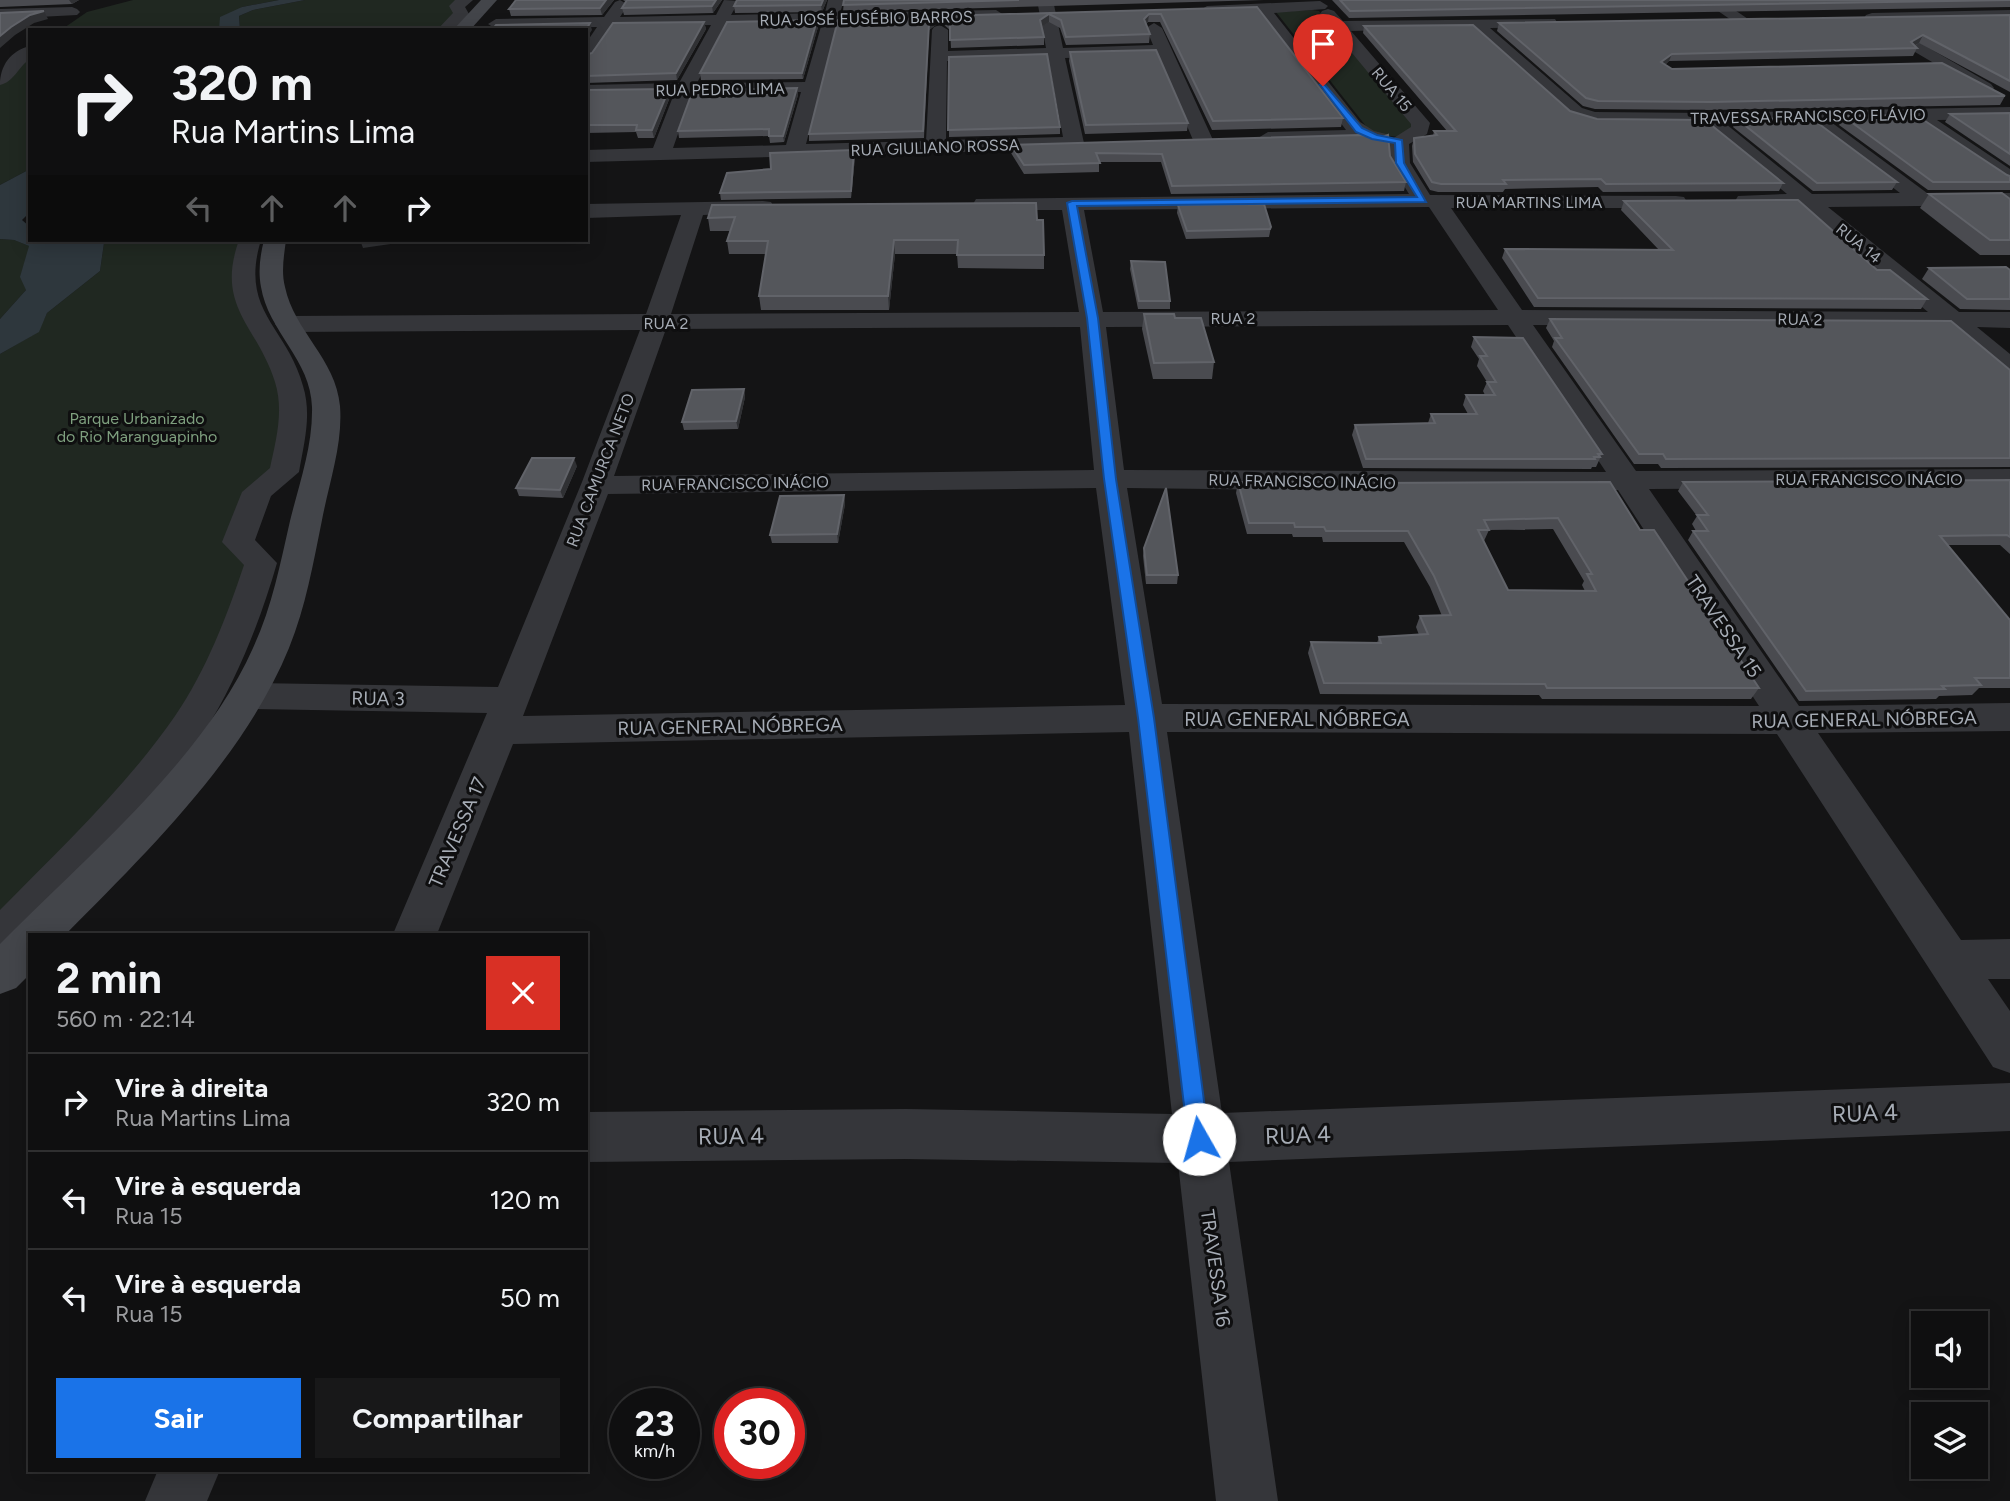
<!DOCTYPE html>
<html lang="pt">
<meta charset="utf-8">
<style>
body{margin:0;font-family:Figtree,sans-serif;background:#181819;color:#f1f3f6;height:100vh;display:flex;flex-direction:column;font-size:26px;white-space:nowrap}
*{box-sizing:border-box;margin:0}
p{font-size:23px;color:#9b9c9f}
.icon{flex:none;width:38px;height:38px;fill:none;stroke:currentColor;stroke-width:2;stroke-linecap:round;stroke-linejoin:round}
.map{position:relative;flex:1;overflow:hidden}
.panel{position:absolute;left:28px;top:933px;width:560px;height:539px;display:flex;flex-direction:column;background:#0f0f10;border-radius:0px;box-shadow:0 4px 18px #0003,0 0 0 2px #2f2f30}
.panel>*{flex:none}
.banner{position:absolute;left:28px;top:28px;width:560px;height:214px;border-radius:0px;box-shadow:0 4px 18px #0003,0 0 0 2px #2f2f30;background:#0f0f10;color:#f1f3f6;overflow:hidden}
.buttons{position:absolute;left:1911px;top:1311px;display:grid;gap:14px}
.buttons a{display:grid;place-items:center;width:77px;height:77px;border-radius:0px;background:#0f0f10;box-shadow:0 4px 18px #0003,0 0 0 2px #2f2f30;font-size:35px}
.speed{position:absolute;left:609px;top:1388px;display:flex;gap:14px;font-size:35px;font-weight:700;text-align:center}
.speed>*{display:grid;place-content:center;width:91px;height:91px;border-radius:50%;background:#0f0f10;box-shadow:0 4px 18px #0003,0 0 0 2px #2f2f30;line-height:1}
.speed small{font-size:18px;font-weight:400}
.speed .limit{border:10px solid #d22;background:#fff;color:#111}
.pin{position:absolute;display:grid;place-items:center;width:60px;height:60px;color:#fff;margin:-72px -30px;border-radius:50% 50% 50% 0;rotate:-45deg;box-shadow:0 0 7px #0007}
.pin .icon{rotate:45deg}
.me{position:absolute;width:77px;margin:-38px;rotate:353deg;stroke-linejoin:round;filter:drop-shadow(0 0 5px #0008)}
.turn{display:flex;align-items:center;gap:24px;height:147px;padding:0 28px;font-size:32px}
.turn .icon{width:91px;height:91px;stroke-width:2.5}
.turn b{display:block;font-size:49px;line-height:60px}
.lanes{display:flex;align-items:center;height:66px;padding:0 28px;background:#0003;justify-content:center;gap:35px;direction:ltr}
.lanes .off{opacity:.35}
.round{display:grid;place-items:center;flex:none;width:74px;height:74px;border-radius:0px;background:#181819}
.head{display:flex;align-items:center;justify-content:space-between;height:119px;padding:0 28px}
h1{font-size:42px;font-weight:700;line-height:52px}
.cta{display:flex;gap:14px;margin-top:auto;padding:14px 28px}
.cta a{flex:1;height:80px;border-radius:0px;background:#1a73e8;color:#fff;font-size:28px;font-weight:700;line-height:80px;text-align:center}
.cta a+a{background:#181819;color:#f1f3f6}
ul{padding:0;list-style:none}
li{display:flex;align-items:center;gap:21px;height:98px;padding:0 28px;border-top:2px solid #2f2f30}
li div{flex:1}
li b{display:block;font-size:26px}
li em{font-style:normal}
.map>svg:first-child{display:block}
</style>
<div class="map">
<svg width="2010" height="1501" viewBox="0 0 2010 1501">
<rect width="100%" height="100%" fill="#141415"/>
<!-- green -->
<g fill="#202821">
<path d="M133 0H279L242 7 218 27 219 30H61L87 12Z"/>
<path d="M305 0H465L445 30H240L239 16 253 10Z"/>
<path d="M1312 10 1319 11 1415 127 1399 137 1382 135 1369 130 1276 12Z"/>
<path d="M30 51V169L0 185V80Z"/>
<path d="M0 239 14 240 29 246 26 290 0 319Z"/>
<path d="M101 240H250L241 269 272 347 291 433 238 542 261 563 222 665 0 939V354L38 332 47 313 100 271 104 243Z"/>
</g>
<!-- water -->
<g fill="#2e373d">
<path d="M279 0H305L253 10 239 16 240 30H219L220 17 242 7Z"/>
<path d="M30 169V212L22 220 30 227V240H101L104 243 100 271 47 313 39 332 0 354V319L26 290 20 277 29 246 14 240 0 239V185Z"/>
</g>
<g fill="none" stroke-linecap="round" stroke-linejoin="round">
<!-- street -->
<g fill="#35363a" fill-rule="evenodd">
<path d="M455 0H473L465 7 469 14 454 30H437L453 13 449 6Z"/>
<path d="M620 0 628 5 620 17 716 15 724 0 739 1 731 15 825 13 828 0H844L840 13 996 10 1004 15 996 20 838 23 806 144 926 141 932 30 934 27 940 25 948 30V51L1046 48 1037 0H1053L1063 48 1153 45 1146 28 1154 23 1162 28 1213 140 1203 146 1193 140 1157 55 1065 58 1084 143 1074 149 586 162V150L653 148 674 94 586 95V85L679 83 711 25 613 27 592 59 586 60V43L597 27 496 29 488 24 496 19 604 17 615 2ZM822 23 805 82 697 83 727 25ZM1048 58 1063 137 946 140 947 61ZM801 92 786 145 673 148 692 94Z"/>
<path d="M1702 0H1720L1751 21 1749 24H1737Z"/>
<path d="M1320 1 1328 6 1325 9 1274 13 1360 122 1374 131 1386 134 1389 138 1386 142H1261L1258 138 1268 132 1346 130 1258 13 1207 16 1199 11 1207 6Z"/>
<path d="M72 7 77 9 80 12 77 15 0 19V9Z"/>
<path d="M1328 9 1334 11 1343 21 1555 19 1557 22 1555 25 1549 27 1490 28 1582 108 1595 112 1708 113 2010 107V119L1937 120 2010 169V184L2003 182 1912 121 1831 122 1927 193H2010V205L1828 207 1959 312H2010V328L1977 327 2010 354V375L2001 373 1946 327 1533 325 1636 471 2010 469V487L1649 489 1799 706 2010 703V731L1818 733 1961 940 2010 939V979H1988L2010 1011V1073L1993 1067 1777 734 1167 732 1222 1113 2010 1083V1131L1229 1162 1278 1501H1216L1178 1163 906 1159 586 1162V1112L906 1109 1172 1114 1129 732 513 744 437 934H393L487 713 247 709 234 705 229 696 234 687 247 683 498 687 582 482 640 330 288 332 279 329 275 324 279 319 288 316 646 314 681 215 586 218V204L763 201 771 202 774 207 771 212 763 213 703 215 671 314 1079 312 1062 210H984L976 209 973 204 976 199 1409 194 1390 163 1389 141 1411 127V124L1322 17 1320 14 1322 11ZM1471 28 1568 116 1594 124 1703 125 1787 194 1738 196 1735 201 1738 206 1802 207 1928 312 1522 310 1451 208H1676L1684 207 1687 202 1684 197 1676 196 1430 195 1410 163 1409 144 1427 134 1430 123 1351 31ZM1808 123 1900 193 1812 194 1726 124ZM1429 207 1498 310 1103 312 1084 210ZM1508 325 1606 472 1124 470 1106 327ZM1080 327 1094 470 614 476 666 329ZM1096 488 1125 705 523 716 608 494ZM1127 488 1376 491 1618 490 1759 706 1162 704Z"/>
<path d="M2010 10V20L1884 22 1991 84 1994 88 1991 92 1985 93 1862 21 1866 15 1872 13Z"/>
<path d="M30 46V59C18 67 14 82 0 85 0 66 10 51 30 46Z"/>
<path d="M239 240H261C239 312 287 326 303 386 312 415 304 443 299 472L271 496 255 540 277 563C260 622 236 682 203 734 150 814 78 885 16 952L0 958V910C61 848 126 787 175 716 206 671 227 616 244 565L222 542 242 492 270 468C276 440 284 411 275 382 257 325 215 307 239 240Z"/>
<path d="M158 1470H220L207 1501H145Z"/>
</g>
<!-- secondary -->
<g fill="#43454a" fill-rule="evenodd">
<path d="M481 0H497L470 30H453Z"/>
<path d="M264 240H286C284 256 281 271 285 287 294 331 336 359 340 406 343 444 329 483 322 520 313 564 306 606 289 648 244 758 148 851 66 934H30V974L16 988 0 994V944C84 859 204 759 253 648 272 607 280 565 290 521 299 484 313 446 312 407 311 360 268 331 261 287 258 271 260 256 264 240Z"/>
</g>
</g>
<!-- wall -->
<g fill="#4a4b50" fill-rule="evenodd">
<path d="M0 0H79L72 4 0 7Z"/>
<path d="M516 0H614L602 15 511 16 509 9Z"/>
<path d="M623 0H722L713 13 624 15 622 8 626 2Z"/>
<path d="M737 0H827L822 12 735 13 734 6Z"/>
<path d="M844 0H1264L843 12Z"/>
<path d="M1332 0H2010V7L1349 18Z"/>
<path d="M1257 7 1343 118 1341 127 1212 130 1160 22H1148L1146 24 1150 34 1149 43 1066 45 1060 28 1049 22 1041 27 1044 37V45L951 48 950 30 943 24 942 16Z"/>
<path d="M2010 15V92L1919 43 1915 46 1917 48 1913 56 1669 61 1665 65 1672 69 2005 96 2000 105 1708 110 1595 109 1583 106 1497 31 1499 23Z"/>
<path d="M937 18V24L929 30 924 138 809 141V134Z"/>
<path d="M704 22 706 29 677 80 586 83V55Z"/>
<path d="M1364 26 1570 111 1783 183 1779 191 1603 192 1598 187 1505 189 1503 192H1438L1430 190 1413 162 1412 146 1414 138 1433 136 1434 131H1447L1363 33Z"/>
<path d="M818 27 803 79 701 80 700 73Z"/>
<path d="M1070 52 1188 123 1187 131 1085 134 1069 61Z"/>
<path d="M949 57 1060 127V134L949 137Z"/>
<path d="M797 88 798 95 784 142 770 143 769 136 679 138 678 131Z"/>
<path d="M669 89 670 97 654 138H638L636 132 586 133V90Z"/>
<path d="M2010 113V166L1945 122 1950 114Z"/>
<path d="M1843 116 2010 176V190H1928L1839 125Z"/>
<path d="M1737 119 1897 182 1892 190 1813 191 1733 127Z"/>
<path d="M1011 145 1390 156 1406 182 1404 191 1171 194 1161 162H1099V172L1024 174 1011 153Z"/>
<path d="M855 157 851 198 721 200 720 193Z"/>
<path d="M1929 194 2010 199V255H1980L1920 208Z"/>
<path d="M1624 201 1877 270 1927 299 1921 309 1534 307 1502 258 1505 249 1659 250 1621 210Z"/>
<path d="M712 205 1037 220 1044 255V269L958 268 957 254H895L889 310H761L759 296 766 254H729L727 241 730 231H710L708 218Z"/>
<path d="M1178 205 1271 227 1269 237 1186 239 1177 213Z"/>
<path d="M1131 261 1170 301V309H1138L1130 269Z"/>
<path d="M1929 268 2010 270V310L1960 309 1922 279Z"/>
<path d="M1144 314 1175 318 1214 362 1212 379H1153L1142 329Z"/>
<path d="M1550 319 2010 370V467L1661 468 1658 464H1634L1552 347 1554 341 1546 328Z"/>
<path d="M1474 337 1602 454 1596 467H1592L1591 469 1363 468 1352 435 1355 425 1428 423 1431 414H1468L1463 405 1466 395H1485L1483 391 1487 382 1477 366 1479 359 1471 347Z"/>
<path d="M744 389 745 397 738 429 684 430 682 422Z"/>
<path d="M577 466 563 498 519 496 516 488Z"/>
<path d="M2010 480V554L2000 545H1948L2010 620V688H1979L1972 695 1939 696 1936 699 1799 701 1688 540 1693 531H1696L1692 524 1697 516 1678 491 1683 482Z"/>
<path d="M1238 482 1303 486H1374L1375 483 1640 530 1759 688 1751 699H1542L1539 695 1320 694 1308 653 1311 642 1377 643 1379 637 1419 635 1416 627 1420 616H1442L1430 587 1404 542H1323L1322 537H1293L1292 534H1247L1236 493ZM1553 529 1584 581 1582 585 1585 591 1508 590 1484 541 1489 530Z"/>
<path d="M844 495 845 504 838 543H772L770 535Z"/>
<path d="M1144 548 1178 575 1177 584H1146L1143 556Z"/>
</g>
<!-- shaded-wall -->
<g fill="#303134">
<path d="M69 0H79L72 4Z"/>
<path d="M606 0H614L602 15 600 8Z"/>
<path d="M716 0H722L713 13 712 6Z"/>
<path d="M823 0H827L822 12 821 5Z"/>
<path d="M44 11 48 19 34 23 15 35 0 48V36L11 27 30 15Z"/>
<path d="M1049 14V22L1040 28V20Z"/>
<path d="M1149 14 1148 22 1144 27V19Z"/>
<path d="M937 18V24L929 30 924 138 929 24Z"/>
<path d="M817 20 818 27 803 79 802 73Z"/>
<path d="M704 22 706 29 677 80 676 73Z"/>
<path d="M590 23 592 30 586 39V30Z"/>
<path d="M1923 35 1919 43 1910 48 1911 42Z"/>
<path d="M1672 54 1669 61 1658 70 1661 62Z"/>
<path d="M797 88 798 95 784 142 783 136Z"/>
<path d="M669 89 670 97 654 138 652 130Z"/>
<path d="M854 150 855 157 851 198V191Z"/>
<path d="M360 240H418L363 248Z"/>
<path d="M894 240 895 254 889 310 888 296Z"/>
<path d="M744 389 745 397 738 429 736 421Z"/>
<path d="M574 458 577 466 563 498 560 490Z"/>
<path d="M844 495 845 504 838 543 837 534Z"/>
</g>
<!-- building -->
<g fill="#54565b" stroke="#616369" stroke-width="2" fill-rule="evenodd">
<path d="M516 0H606L600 8 509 9Z"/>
<path d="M627 0H716L712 6 622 8Z"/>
<path d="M737 0H823L821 5 734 6Z"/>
<path d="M844 0H1019L843 5Z"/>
<path d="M1340 0H2010L1350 11Z"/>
<path d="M1257 7 1343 118 1213 121 1161 14H1149L1144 19 1150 34 1066 37 1061 20 1049 14 1040 20 1044 37 950 40V22L942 16Z"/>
<path d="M44 11 30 15 11 27 0 36V13Z"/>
<path d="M2010 15V81L1923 35 1911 42 1917 48 1672 54 1661 62 1672 69 1942 63 2005 96 1711 102 1598 101 1586 98 1499 23Z"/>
<path d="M937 18 929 24 923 131 809 134 838 20Z"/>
<path d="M817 20 802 73H700L727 22Z"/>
<path d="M704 22 676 73 586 76V55L592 53 613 23Z"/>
<path d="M590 23 586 30H492L496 25Z"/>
<path d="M1473 25 1570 111 1597 119 1705 120 1783 183 1606 184 1601 179 1503 180 1506 184H1441L1432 182 1415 154 1414 138 1437 135 1434 131H1456L1364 26Z"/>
<path d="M1156 50 1188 123 1086 125 1070 52Z"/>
<path d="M1047 54 1060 127 948 130 949 57Z"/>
<path d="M797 88 783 136H769V129L678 131 693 90Z"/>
<path d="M669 89 652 130H636L637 125H586V90Z"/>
<path d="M2010 113V154L1950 114Z"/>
<path d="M1916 115 2007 175 2010 176V182H1933L1843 116Z"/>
<path d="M1811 118 1897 182 1817 183 1737 119Z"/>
<path d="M1360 135 1380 138 1388 135 1390 156 1406 182 1172 186 1162 154 1096 153 1100 163 1024 165 1011 145Z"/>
<path d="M854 150 851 191 720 193 727 173 771 169 770 153Z"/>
<path d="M2002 193 2010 199V240H1990L1929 194Z"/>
<path d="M1798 200 1877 270H1890L1927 299 1538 298 1505 249 1673 250 1624 201Z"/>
<path d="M1036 203 1037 220H1043L1044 255H957L958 240H894L888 296H759L768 241H727L735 217 708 218 712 205Z"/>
<path d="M1264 204 1271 227 1270 229 1187 231 1178 205Z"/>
<path d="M1131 261 1165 262 1170 301H1139Z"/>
<path d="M2006 267 2010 270V299H1967L1929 268Z"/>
<path d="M1144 314H1174L1175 318H1201L1214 362 1154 363Z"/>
<path d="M1550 319 1951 321 2010 370V458L1666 459 1663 454H1639L1555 338H1562Z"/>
<path d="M1474 337 1523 338 1602 454H1598L1600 457H1594L1595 459H1366L1355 425 1435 423 1431 414H1477L1466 395H1495L1487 382H1496L1480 356H1487Z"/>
<path d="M744 389 736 421 682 422 692 390Z"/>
<path d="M532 458H574L560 490 516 488Z"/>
<path d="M2010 480V537L2007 535 1940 536 2010 620V678H1975L1981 685 1942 686 1945 689 1806 691 1693 531H1708L1697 515H1708L1683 482Z"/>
<path d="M1238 482H1302L1303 486H1376L1375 483 1610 482 1640 530H1654L1759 688H1547L1545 684 1324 683 1311 642 1381 643 1379 637 1428 634 1420 616 1451 615 1434 576 1408 531H1326L1324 527H1295L1294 523H1249ZM1558 518 1592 574H1587L1596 591 1508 590 1478 530H1489L1484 520Z"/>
<path d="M1166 488 1178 575H1147L1144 548Z"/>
<path d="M844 495 837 534 770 535 780 496Z"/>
</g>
<!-- route -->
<path fill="#1a73e8" stroke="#114b97" stroke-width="2" d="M1320 85H1325L1362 128 1377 135 1402 140 1404 163 1426 202 1077 206 1098 318 1116 479 1154 718 1209 1139 1206 1146 1199 1149 1191 1146 1188 1139 1138 718 1104 479 1087 318 1067 203 1072 201 1417 197 1396 163 1395 143 1372 139 1356 132Z"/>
<g text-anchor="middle" stroke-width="6" stroke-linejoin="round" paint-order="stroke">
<!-- far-street labels -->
<g font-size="16" fill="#a6acb5" stroke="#0f0f10">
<text transform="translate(866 18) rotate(-1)" y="6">RUA JOSÉ EUSÉBIO BARROS</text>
<text transform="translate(720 89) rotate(-1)" y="6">RUA PEDRO LIMA</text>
<text transform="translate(1392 89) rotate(50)" y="6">RUA 15</text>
<text transform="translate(1808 116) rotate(-1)" y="6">TRAVESSA FRANCISCO FLÁVIO</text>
<text transform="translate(935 147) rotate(-2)" y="6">RUA GIULIANO ROSSA</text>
<text x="1529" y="208">RUA MARTINS LIMA</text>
<text transform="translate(1859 243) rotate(39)" y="6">RUA 14</text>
<text x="1233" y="324">RUA 2</text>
<text transform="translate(1800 319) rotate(1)" y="6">RUA 2</text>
<text x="666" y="329">RUA 2</text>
<text transform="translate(600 470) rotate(-69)" y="6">RUA CAMURCA NETO</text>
<text x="1869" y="485">RUA FRANCISCO INÁCIO</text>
<text transform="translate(1302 481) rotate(1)" y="6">RUA FRANCISCO INÁCIO</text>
<text transform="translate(735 483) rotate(-1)" y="6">RUA FRANCISCO INÁCIO</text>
</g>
<!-- far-park labels -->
<g font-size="16" fill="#7e9f7e" stroke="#0f0f10">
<text x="137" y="424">Parque Urbanizado<tspan x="137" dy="18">do Rio Maranguapinho</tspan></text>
</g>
<!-- street labels -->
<g font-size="19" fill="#a6acb5" stroke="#0f0f10">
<text transform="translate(1724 626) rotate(56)" y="7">TRAVESSA 15</text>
<text transform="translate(378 698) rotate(1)" y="7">RUA 3</text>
<text x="1297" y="726">RUA GENERAL NÓBREGA</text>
<text transform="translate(1864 719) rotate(-1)" y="7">RUA GENERAL NÓBREGA</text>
<text transform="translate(730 726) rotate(-1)" y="7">RUA GENERAL NÓBREGA</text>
<text transform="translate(457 832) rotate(-67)" y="7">TRAVESSA 17</text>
<text transform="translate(1216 1268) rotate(82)" y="7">TRAVESSA 16</text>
</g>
<!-- near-street labels -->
<g font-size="23" fill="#a6acb5" stroke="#0f0f10">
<text transform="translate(1865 1113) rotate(-2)" y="8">RUA 4</text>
<text transform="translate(1298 1135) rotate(-2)" y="8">RUA 4</text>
<text transform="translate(731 1136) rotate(-1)" y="8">RUA 4</text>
</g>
</g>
</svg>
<div class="buttons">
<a><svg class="icon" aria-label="sound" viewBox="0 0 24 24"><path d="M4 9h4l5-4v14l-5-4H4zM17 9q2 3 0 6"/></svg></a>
<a><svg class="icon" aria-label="layers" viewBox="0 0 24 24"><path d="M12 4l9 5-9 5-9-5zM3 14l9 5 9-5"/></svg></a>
</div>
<div class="speed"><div>23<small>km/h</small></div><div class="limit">30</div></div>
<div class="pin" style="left:1323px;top:86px;background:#d93025"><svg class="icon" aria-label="arrive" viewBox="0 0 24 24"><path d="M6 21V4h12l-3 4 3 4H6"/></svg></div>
<svg class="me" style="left:1199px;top:1139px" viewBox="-20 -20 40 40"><circle r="19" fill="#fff"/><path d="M0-13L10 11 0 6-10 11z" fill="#1a73e8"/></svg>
<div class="banner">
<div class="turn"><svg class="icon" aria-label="right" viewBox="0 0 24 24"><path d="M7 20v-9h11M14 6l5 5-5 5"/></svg><div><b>320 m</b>Rua Martins Lima</div></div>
<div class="lanes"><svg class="icon off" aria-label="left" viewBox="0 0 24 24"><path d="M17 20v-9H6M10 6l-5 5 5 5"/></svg><svg class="icon off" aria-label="ahead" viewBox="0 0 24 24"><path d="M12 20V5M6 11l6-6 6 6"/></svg><svg class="icon off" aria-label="ahead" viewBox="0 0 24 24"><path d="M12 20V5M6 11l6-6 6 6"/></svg><svg class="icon" aria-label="right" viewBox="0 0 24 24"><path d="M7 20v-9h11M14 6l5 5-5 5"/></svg></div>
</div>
<section class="panel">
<div class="head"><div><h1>2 min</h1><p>560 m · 22:14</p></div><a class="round" style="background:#d93025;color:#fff"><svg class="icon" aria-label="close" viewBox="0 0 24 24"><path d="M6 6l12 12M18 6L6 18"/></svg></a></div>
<ul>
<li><svg class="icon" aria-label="right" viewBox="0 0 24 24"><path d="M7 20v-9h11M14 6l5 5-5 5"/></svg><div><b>Vire à direita</b><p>Rua Martins Lima</p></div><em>320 m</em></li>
<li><svg class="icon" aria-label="left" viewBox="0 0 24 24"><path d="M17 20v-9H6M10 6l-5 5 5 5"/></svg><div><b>Vire à esquerda</b><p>Rua 15</p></div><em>120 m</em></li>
<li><svg class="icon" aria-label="left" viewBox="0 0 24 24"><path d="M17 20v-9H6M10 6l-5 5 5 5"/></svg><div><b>Vire à esquerda</b><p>Rua 15</p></div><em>50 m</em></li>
</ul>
<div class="cta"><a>Sair</a><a>Compartilhar</a></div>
</section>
</div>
